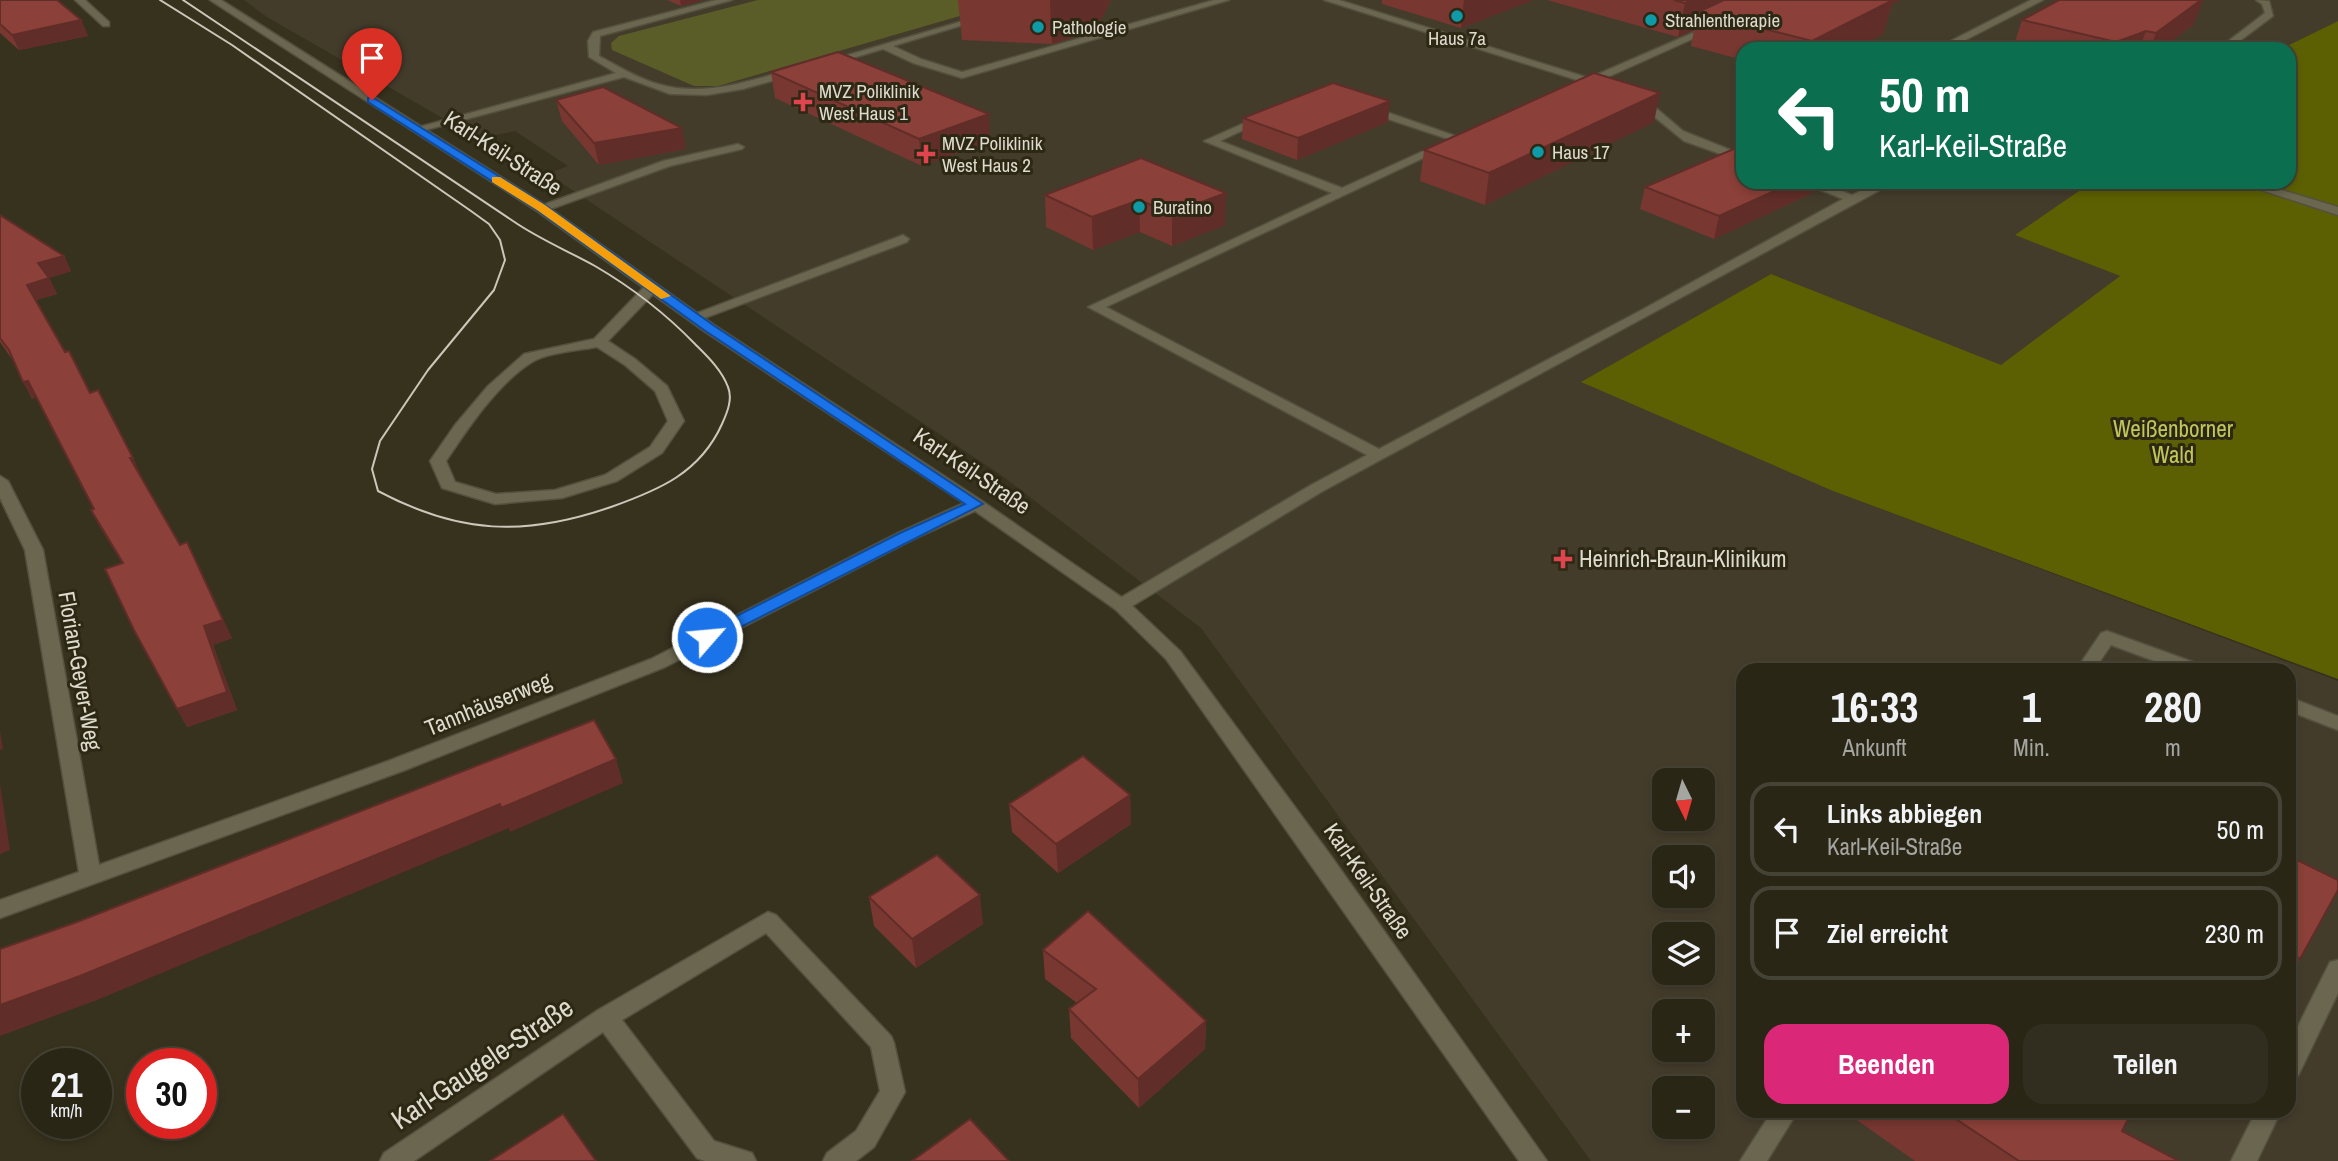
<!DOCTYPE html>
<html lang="de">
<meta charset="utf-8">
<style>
body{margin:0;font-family:"Archivo Narrow",sans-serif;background:#312e1f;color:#f1f3f6;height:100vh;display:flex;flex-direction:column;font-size:26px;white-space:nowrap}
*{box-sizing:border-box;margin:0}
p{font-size:23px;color:#a5a5a1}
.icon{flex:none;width:38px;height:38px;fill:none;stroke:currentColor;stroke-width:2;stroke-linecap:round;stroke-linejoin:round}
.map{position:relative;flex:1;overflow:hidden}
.sheet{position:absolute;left:1736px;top:663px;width:560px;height:455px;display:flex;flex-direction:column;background:#292616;border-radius:21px;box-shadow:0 4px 10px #0003,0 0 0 2px #454335}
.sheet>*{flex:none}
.guide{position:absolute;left:1736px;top:42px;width:560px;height:147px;border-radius:21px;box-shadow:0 4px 10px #0003,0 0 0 2px #454335;background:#0b6e4f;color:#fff;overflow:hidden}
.needle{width:46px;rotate:175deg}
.tools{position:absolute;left:1652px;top:768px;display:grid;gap:14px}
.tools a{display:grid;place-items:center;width:63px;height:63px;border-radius:14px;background:#292616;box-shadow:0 4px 10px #0003,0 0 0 2px #454335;font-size:35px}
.speed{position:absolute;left:21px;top:1048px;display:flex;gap:14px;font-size:35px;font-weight:700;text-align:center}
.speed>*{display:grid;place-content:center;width:91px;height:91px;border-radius:50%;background:#292616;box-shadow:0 4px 10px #0003,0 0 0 2px #454335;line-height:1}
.speed small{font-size:18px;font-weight:400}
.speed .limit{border:10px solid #d22;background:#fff;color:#111}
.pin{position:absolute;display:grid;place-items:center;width:60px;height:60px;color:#fff;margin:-72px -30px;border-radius:50% 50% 50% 0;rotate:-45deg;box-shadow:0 0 7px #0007}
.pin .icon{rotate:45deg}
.me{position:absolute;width:77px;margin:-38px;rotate:63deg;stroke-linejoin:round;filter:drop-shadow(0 0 5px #0008)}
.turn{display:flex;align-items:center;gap:24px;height:147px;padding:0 28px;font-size:32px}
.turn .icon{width:91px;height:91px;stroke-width:2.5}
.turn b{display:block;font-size:49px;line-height:60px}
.eta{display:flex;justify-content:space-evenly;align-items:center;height:119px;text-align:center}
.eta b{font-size:42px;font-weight:700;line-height:49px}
.button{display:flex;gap:14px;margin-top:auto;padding:14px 28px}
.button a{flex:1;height:80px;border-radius:21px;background:#db2777;color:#fff;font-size:28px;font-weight:700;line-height:80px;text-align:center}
.button a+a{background:#312e1f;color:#f1f3f6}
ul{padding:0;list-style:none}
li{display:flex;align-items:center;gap:21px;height:94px;margin:0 14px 10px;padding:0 14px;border:4px solid #454335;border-radius:21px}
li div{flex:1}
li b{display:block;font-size:26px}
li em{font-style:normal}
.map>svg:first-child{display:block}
</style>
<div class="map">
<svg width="2338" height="1161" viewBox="0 0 2338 1161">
<rect width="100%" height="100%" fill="#37321e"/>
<!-- medical -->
<path fill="#443c2b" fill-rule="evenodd" d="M244 0H2338V21L2281 49H1743V182H2092L2016 235 2120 276 2001 366 1771 274 1582 382 1833 491 2338 681V1161H1591L1201 628 1001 475 548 174 568 166 515 131 479 139 267 17ZM1743 670H2289V1111H1743ZM1664 780H1703V819H1664ZM1664 858H1703V896H1664ZM1664 934H1703V973H1664ZM1664 1012H1703V1050H1664ZM1664 1088H1703V1127H1664Z"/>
<!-- green -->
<path fill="#5b5d28" d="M758 0H1015L718 86H694L612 50 611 43 619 36Z"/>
<!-- forest -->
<path fill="#5d6002" d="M2338 21V679L1833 491 1581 382 1771 274 2001 365 2120 276 2015 235 2092 182H2289V49H2281Z"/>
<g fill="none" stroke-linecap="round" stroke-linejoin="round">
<!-- service casing -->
<g stroke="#53503e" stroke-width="3">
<g id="service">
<path d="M75 0H85L109 22V26H103Z"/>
<path d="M716 0H732L600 36 599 56C618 66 637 78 658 84 705 98 751 80 796 68L801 71 800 73 743 89 707 95 670 94 624 77 418 132 412 129 616 73 589 57 588 41 593 32Z"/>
<path d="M1214 0H1229L962 78 913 63 883 49 826 66 821 63 983 15V19L893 46 921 59 962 72Z"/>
<path d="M1324 0H1339L1589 78 1711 25 1719 27 1599 81 1600 85 1583 87 1578 84 1580 81Z"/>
<path d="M2031 0H2043L1948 49H1935Z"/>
<path d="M2256 0 2269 1 2273 16 2229 49H2218L2265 13 2262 4Z"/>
<path d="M1635 97H1643L1683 131 1743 155V162L1684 141 1635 101Z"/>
<path d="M1364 107H1372L1464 139 1454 141 1364 111Z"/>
<path d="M1260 116 1269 118 1220 141 1342 188 1441 143 1451 145 1106 307 1379 449 1638 312 1843 199 1801 182H1818L1852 195 1879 182H1895L1323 491 1127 609H1115L1112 605 1115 601 1311 485 1367 455 1088 307 1332 193 1204 141Z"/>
<path d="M738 144 744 147 742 149 670 166 545 211 535 208 663 161Z"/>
<path d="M2237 182H2255L2338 207V215Z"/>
<path d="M903 235 909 239 907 242 699 320 694 321 687 317Z"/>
<path d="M652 283 659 287 657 290 608 341 635 359 667 386 684 421 662 453 617 481 562 498 495 504 442 488 430 461 455 425 488 386 524 354 594 339 647 284ZM597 347 625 365 655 391 668 421 650 447 605 475 555 490 496 494 455 482 446 461C468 428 498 383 532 362 546 353 580 350 597 347Z"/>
<path d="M2107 631 2204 666 2206 670H2179L2111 645 2094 670H2076L2101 633Z"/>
<path d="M2289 697 2338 716V730L2289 711Z"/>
<path d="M2338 960V993L2298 1076 2289 1080V1044L2330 962Z"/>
<path d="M1772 1111H1798L1767 1161H1740Z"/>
<path d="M2256 1111H2281L2257 1161H2231Z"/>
</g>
</g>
<!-- minor casing -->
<g stroke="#53503e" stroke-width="3">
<g id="minor">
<path d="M210 0H221L545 205 714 325 982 501 1127 601 1180 651 1331 856 1547 1161H1519L1166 659 1115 609 975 511 912 540 665 667 405 770 0 918V900L79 872 25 550 0 498V476L8 481 43 550 99 865 391 760 651 659 900 532 964 503 704 331 537 211Z"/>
<path d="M768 912 776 915 891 1036 894 1043 905 1092 874 1147 856 1161H823L827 1153 856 1131 880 1091 871 1047 766 933 622 1020 714 1141 752 1153 756 1161H705L697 1158 603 1032 414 1161H380L384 1153 598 1010Z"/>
</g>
</g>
<!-- service -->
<use href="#service" fill="#6b6650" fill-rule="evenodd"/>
<!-- minor -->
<use href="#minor" fill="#6b6650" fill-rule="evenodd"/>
<!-- tram -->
<path stroke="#cbc8bb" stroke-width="2" d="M160 0 232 45 471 211 489 224 500 240 505 260 494 290 428 370 380 441 372 469 378 491C459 534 524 537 611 507 659 490 700 473 722 424 727 413 733 399 728 387 722 370 707 356 695 344 666 314 631 287 595 266 568 251 539 239 513 221 403 147 293 73 183 0"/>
</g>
<!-- wall -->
<g fill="#783731">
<path d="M0 0 81 20 88 36 19 50 0 33Z"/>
<path d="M667 0H703L681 6Z"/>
<path d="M958 0H1111L1095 31 1052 44 962 40Z"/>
<path d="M1382 0H1533L1461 28 1382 4Z"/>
<path d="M1547 0H1901L1892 4 1883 34 1855 49H1743V60L1691 46 1694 30 1678 37Z"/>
<path d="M2059 0H2203L2193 25 2161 49H2018L2013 48 2022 20Z"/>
<path d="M771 72 990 141 922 166 775 98Z"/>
<path d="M556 100 686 149 599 165 562 121Z"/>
<path d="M1243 118 1388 122 1297 160 1242 139Z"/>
<path d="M1654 122 1485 205 1420 181 1424 150Z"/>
<path d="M1141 158 1225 225 1172 246 1140 232 1093 250 1046 227 1045 195Z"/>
<path d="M1645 187 1816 191 1714 239 1640 209Z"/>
<path d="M0 215 64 256 71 271 49 278 57 294 36 300 65 352 141 475H140L232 638 213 645 237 710 187 727 134 630 122 563 100 527 91 510 94 509 36 397 32 399 14 362 0 342Z"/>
<path d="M1130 795 1131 824 1058 873 1012 832 1009 804Z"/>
<path d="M2289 856 2300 959 2289 976Z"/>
<path d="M869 897 983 924 916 968 874 926Z"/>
<path d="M1043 950 1206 1021 1205 1049 1139 1108 1071 1038 1069 1009 1077 1003 1045 979Z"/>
<path d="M1844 1111H2132L2122 1131 2179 1161H1915Z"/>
</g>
<!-- shaded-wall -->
<g fill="#612d28">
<path d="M680 0H703L681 6Z"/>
<path d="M1050 0H1111L1095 31 1052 44Z"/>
<path d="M1464 0H1533L1461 28Z"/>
<path d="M1693 0H1763L1698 12 1694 30 1678 37 1685 3Z"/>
<path d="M1852 0H1901L1892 4 1883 34 1855 49H1810L1812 41Z"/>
<path d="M2201 0H2203L2193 25 2161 49H2150L2156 33Z"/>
<path d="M81 20 88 36 19 50 12 35Z"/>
<path d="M2146 31 2139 49H2114L2116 42Z"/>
<path d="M1660 93 1654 122 1485 205 1489 173Z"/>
<path d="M1390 101 1388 122 1297 160 1298 138Z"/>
<path d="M989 114 990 141 922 166 919 139Z"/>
<path d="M682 128 686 149 599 165 594 143Z"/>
<path d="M1794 182H1819L1816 191 1714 239 1719 216Z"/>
<path d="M1226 193 1225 225 1172 246V213Z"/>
<path d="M1139 200 1140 232 1093 250 1092 217Z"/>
<path d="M64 256 71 271 45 279 38 263Z"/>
<path d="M49 278 57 294 35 300 27 285Z"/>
<path d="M28 381 37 397 32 399 23 382Z"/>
<path d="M130 458H133L141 475 138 476Z"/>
<path d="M187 542 232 638 213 645 237 710 187 727 177 709 204 626Z"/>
<path d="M0 731 3 749 0 750Z"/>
<path d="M616 759 623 783 510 832 501 808Z"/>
<path d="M0 784 10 850 0 854Z"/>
<path d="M1130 795 1131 824 1058 873 1056 844Z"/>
<path d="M500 804 509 828 97 1000 0 1036V1005Z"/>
<path d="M980 895 983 924 916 968 912 939Z"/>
<path d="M1206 1021 1205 1049 1139 1108 1138 1079Z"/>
</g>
<!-- building -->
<g fill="#8b4039" stroke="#612d28" stroke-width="2">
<path d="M0 0H57L81 20 12 35 0 24Z"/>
<path d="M1674 0H1693L1685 3Z"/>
<path d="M1724 0H1893L1812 41 1698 12Z"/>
<path d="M2059 0H2201L2156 33 2146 31 2116 42 2022 20Z"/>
<path d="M838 52 989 114 919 139 771 72Z"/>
<path d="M1594 73 1660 93 1489 173 1424 150Z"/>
<path d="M1333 83 1390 101 1298 138 1243 118Z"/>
<path d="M603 87 682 128 594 143 556 100Z"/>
<path d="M1743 145V182H1794L1719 216 1645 187Z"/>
<path d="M1141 158 1226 193 1172 213 1139 200 1092 217 1045 195Z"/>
<path d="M0 215 64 256 38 263 49 278 27 285 65 352 69 351 90 393 98 390 133 458H130L180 545 187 542 223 620 204 626 227 692 177 709 134 630 105 569 123 563 91 510 94 509 28 381 23 382 9 350 0 338Z"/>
<path d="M594 720 616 759 501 808 500 804 80 976 0 1005V949L77 922Z"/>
<path d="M1083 756 1130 795 1056 844 1009 804Z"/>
<path d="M937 855 980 895 912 939 869 897Z"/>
<path d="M2289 856 2338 880V890L2300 959 2289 954Z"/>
<path d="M1088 911 1206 1021 1138 1079 1069 1009 1096 989 1043 950Z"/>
<path d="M1944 1111H2132L2122 1131 2179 1161H2019Z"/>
<path d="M563 1114 596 1161H490Z"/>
<path d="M970 1119 1009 1161H912Z"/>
</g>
<!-- route -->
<path fill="#1a73e8" stroke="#114b97" stroke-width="2" d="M372 97 545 205 713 325 983 504 713 641H701L699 637 701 634 900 533 965 504 704 330 537 210 368 102V98Z"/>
<!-- slow -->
<path fill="#f59e0b" d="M492 177H500L545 205 671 296 661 299 537 210 492 182Z"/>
<!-- markers -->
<g fill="#0f9aa8" stroke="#2d2814" stroke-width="2.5">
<circle cx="1457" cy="16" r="7"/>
<circle cx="1651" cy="20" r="7"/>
<circle cx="1038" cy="27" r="7"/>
<circle cx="1538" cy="152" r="7"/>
<circle cx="1139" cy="207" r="7"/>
</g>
<g fill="#e0444e" stroke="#2d2814" stroke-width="2.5">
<path d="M799.5 91.5h7v7h7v7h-7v7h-7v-7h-7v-7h7z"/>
<path d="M922.5 143.5h7v7h7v7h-7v7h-7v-7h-7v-7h7z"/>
<path d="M1559.5 548.5h7v7h7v7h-7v7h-7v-7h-7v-7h7z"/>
</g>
<g text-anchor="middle" stroke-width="6" stroke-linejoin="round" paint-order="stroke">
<!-- far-poi labels -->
<g font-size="19" fill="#dddace" stroke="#2d2814" text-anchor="start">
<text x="1665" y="27">Strahlentherapie</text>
<text x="1052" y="34">Pathologie</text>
<text x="1457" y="45" text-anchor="middle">Haus 7a</text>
<text x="819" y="98">MVZ Poliklinik<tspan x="819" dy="22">West Haus 1</tspan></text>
<text x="942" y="150">MVZ Poliklinik<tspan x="942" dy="22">West Haus 2</tspan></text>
<text x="1552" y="159">Haus 17</text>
<text x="1153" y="214">Buratino</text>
</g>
<!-- street labels -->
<g font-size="23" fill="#dddace" stroke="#2d2814">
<text transform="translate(503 153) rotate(33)" y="8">Karl-Keil-Straße</text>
<text transform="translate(972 471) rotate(34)" y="8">Karl-Keil-Straße</text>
<text transform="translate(80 671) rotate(80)" y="8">Florian-Geyer-Weg</text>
<text transform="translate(488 704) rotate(-22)" y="8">Tannhäuserweg</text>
<text transform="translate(1368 881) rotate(55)" y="8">Karl-Keil-Straße</text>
</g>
<!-- park labels -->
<g font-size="23" fill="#c1c759" stroke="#2d2814">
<text x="2173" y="437">Weißenborner<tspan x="2173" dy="26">Wald</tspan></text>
</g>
<!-- poi labels -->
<g font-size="23" fill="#dddace" stroke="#2d2814" text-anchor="start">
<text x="1579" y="567">Heinrich-Braun-Klinikum</text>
</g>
<!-- near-street labels -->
<g font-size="28" fill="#dddace" stroke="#2d2814">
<text transform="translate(482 1063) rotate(-34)" y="10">Karl-Gaugele-Straße</text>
</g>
</g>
</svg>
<div class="tools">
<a><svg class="needle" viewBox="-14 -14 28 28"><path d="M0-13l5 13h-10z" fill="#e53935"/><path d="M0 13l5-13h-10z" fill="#a5a5a1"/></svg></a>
<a><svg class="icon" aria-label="sound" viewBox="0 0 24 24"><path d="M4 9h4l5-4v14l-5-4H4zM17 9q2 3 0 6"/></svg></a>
<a><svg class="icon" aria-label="layers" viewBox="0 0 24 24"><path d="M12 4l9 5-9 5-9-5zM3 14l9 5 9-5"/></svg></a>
<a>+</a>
<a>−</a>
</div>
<div class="speed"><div>21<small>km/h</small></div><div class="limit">30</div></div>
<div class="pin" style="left:372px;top:100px;background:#d93025"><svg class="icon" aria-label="arrive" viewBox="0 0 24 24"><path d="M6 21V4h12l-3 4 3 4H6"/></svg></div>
<svg class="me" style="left:707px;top:637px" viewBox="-20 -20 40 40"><circle r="17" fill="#1a73e8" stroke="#fff" stroke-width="3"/><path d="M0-11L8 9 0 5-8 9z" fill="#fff"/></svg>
<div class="guide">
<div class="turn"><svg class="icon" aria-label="left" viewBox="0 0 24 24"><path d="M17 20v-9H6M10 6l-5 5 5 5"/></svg><div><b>50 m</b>Karl-Keil-Straße</div></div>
</div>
<section class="sheet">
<div class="eta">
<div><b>16:33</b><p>Ankunft</p></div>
<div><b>1</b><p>Min.</p></div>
<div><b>280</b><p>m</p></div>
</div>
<ul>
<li><svg class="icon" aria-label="left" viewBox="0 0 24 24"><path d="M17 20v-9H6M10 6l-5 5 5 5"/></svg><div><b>Links abbiegen</b><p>Karl-Keil-Straße</p></div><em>50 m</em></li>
<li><svg class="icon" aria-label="arrive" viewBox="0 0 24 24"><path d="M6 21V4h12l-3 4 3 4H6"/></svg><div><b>Ziel erreicht</b></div><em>230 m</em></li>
</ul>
<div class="button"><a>Beenden</a><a>Teilen</a></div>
</section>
</div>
